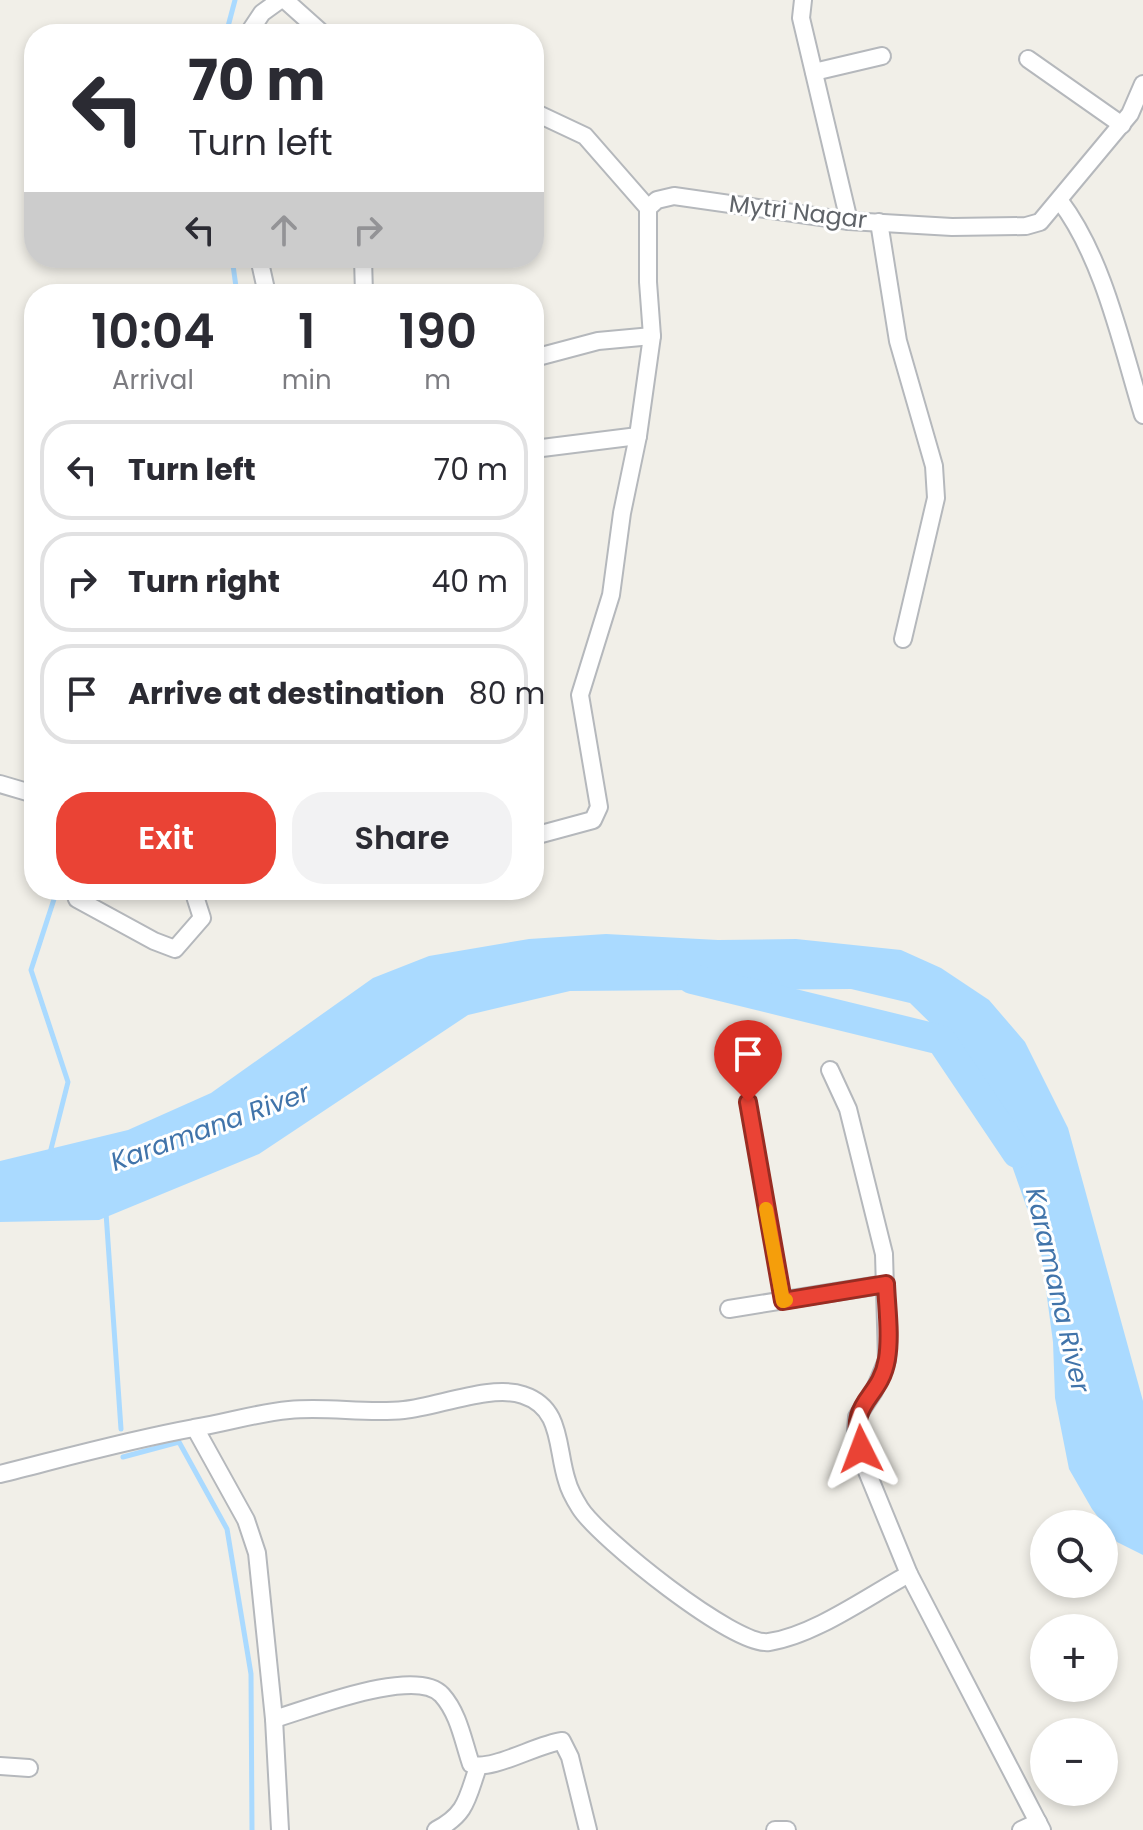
<!DOCTYPE html>
<meta charset="utf-8">
<style>
body{margin:0;font-family:Poppins,sans-serif;background:#f2f2f3;color:#2b2b33;height:100vh;display:flex;flex-direction:column;font-size:30px;white-space:nowrap}
*{box-sizing:border-box;margin:0}
p{font-size:26px;color:#7c7c81}
.icon{flex:none;width:44px;height:44px;fill:none;stroke:currentColor;stroke-width:2;stroke-linecap:round;stroke-linejoin:round}
.map{position:relative;flex:1;overflow:hidden}
.sheet{position:absolute;left:24px;top:284px;width:520px;height:616px;display:flex;flex-direction:column;background:#fff;border-radius:32px;box-shadow:0 4px 12px #0003}
.sheet>*{flex:none}
.top-card{position:absolute;left:24px;top:24px;width:520px;height:244px;border-radius:32px;box-shadow:0 4px 12px #0003;background:#fff;color:#2b2b33;overflow:hidden}
.buttons{position:absolute;left:1030px;top:1510px;display:grid;gap:16px}
.buttons a{display:grid;place-items:center;width:88px;height:88px;border-radius:50%;background:#fff;box-shadow:0 4px 12px #0003;font-size:40px}
.pin{position:absolute;display:grid;place-items:center;width:68px;height:68px;color:#fff;margin:-82px -34px;border-radius:50% 50% 50% 0;rotate:-45deg;box-shadow:0 0 8px #0007}
.pin .icon{rotate:45deg}
.me{position:absolute;width:88px;margin:-44px;rotate:357deg;stroke-linejoin:round;filter:drop-shadow(0 0 6px #0008)}
.turn{display:flex;align-items:center;gap:28px;height:168px;padding:0 32px;font-size:36px}
.turn .icon{width:104px;height:104px;stroke-width:2.5}
.turn b{display:block;font-size:56px;line-height:68px}
.lanes{display:flex;align-items:center;height:76px;padding:0 32px;background:#0003;justify-content:center;gap:40px;direction:ltr}
.lanes .off{opacity:.35}
.eta{display:flex;justify-content:space-evenly;align-items:center;height:136px;text-align:center}
.eta b{font-size:48px;font-weight:600;line-height:56px}
.primary-button{display:flex;gap:16px;margin-top:auto;padding:16px 32px}
.primary-button a{flex:1;height:92px;border-radius:32px;background:#ea4335;color:#fff;font-size:32px;font-weight:600;line-height:92px;text-align:center}
.primary-button a+a{background:#f2f2f3;color:#2b2b33}
ul{padding:0;list-style:none}
li{display:flex;align-items:center;gap:24px;height:100px;margin:0 16px 12px;padding:0 16px;border:4px solid #e1e1e2;border-radius:32px}
li div{flex:1}
li b{display:block;font-size:30px}
li em{font-style:normal}
.map>svg:first-child{display:block}
</style>
<div class="map">
<svg width="1143" height="1830" viewBox="0 0 1143 1830">
<rect width="100%" height="100%" fill="#f1efe8"/>
<!-- water -->
<path fill="#aadaff" d="M606 934 718 940 796 939 901 950 941 968 989 1000 1025 1042 1068 1128 1143 1401V1555L1117 1542 1092 1509 1069 1469 1055 1398 1053 1342 1040 1245 1000 1132 964 1056 910 1003 851 989 570 991 468 1015 259 1154 99 1220 0 1222V1161L128 1130 211 1093 373 978 429 956 529 939Z"/>
<g fill="none" stroke-linecap="round" stroke-linejoin="round">
<!-- stream -->
<g stroke="#aadaff" stroke-width="5">
<path d="M226 34 235 0"/>
<path d="M232 258 237 294"/>
<path d="M50 1153 68 1082 31 970 57 890"/>
<path d="M106 1213 121 1429"/>
<path d="M123 1457 179 1442 227 1529 251 1674 252 1830"/>
</g>
<!-- river -->
<path stroke="#aadaff" stroke-width="30" d="M692 979 941 1040 1017 1153"/>
<!-- lane casing -->
<g stroke="#b5b8bc" stroke-width="12">
<path id="lane" d="M748 1102 782 1300"/>
</g>
<!-- street casing -->
<g stroke="#b5b8bc" stroke-width="20">
<g id="street">
<path d="M285 0 323 34"/>
<path d="M803 0 801 18 849 221"/>
<path d="M248 34 262 13 280 0"/>
<path d="M1028 59 1122 125"/>
<path d="M814 72 882 56"/>
<path d="M534 112 585 136 648 208V282L652 336 638 436 622 513 611 595 580 695 599 807 593 820 534 836"/>
<path d="M1060 201C1104 259 1122 347 1143 415"/>
<path d="M648 208 657 200 674 196 849 221 952 227 1026 226 1040 222 1130 114 1143 84"/>
<path d="M879 222 898 341 934 466 936 498 903 639"/>
<path d="M259 258 267 294"/>
<path d="M363 258 364 294"/>
<path d="M534 358 598 341 652 336"/>
<path d="M534 449 638 436"/>
<path d="M0 784 34 794"/>
<path d="M74 890 77 899 154 941 175 949 202 918 193 890"/>
<path d="M830 1070 848 1109 884 1254 887 1360 874 1391 857 1417 856 1430 866 1469 909 1574 1042 1830"/>
<path d="M729 1309 886 1284"/>
<path d="M195 1428 246 1520 257 1553 274 1719 280 1830"/>
<path d="M0 1474C64 1458 128 1440 194 1428 226 1423 256 1413 289 1410 327 1406 365 1414 404 1410 437 1407 491 1384 523 1395 563 1408 556 1448 567 1481 569 1489 575 1500 580 1508 599 1538 735 1647 769 1642 815 1635 868 1596 909 1574"/>
<path d="M274 1719C309 1709 416 1666 442 1695 459 1714 463 1741 471 1764 491 1772 537 1744 562 1741L570 1757 588 1830"/>
<path d="M0 1766 29 1768"/>
<path d="M436 1830C467 1814 467 1798 478 1767"/>
<path d="M775 1830H787"/>
<path d="M1021 1830 1038 1822"/>
</g>
</g>
<!-- lane -->
<use href="#lane" stroke="#fff" stroke-width="8"/>
<!-- street -->
<use href="#street" stroke="#fff" stroke-width="16"/>
</g>
<g fill="none" stroke-linecap="round" stroke-linejoin="round">
<!-- route casing -->
<g stroke="#982c22" stroke-width="20">
<path id="route" d="M748 1102 783 1301 886 1284C887 1309 891 1335 887 1359 880 1401 847 1399 861 1449"/>
</g>
<!-- route -->
<use href="#route" stroke="#ea4335" stroke-width="14"/>
<!-- slow -->
<path stroke="#f59e0b" stroke-width="14" d="M766 1209 783 1301 786 1300"/>
</g>
<g text-anchor="middle" stroke-width="6" stroke-linejoin="round" paint-order="stroke">
<!-- street labels -->
<g font-size="24" fill="#5f6368" stroke="#fff">
<text transform="translate(798 212) rotate(7)" y="8">Mytri Nagar</text>
</g>
<!-- water labels -->
<g font-size="26" font-style="italic" fill="#4174aa" stroke="#fff">
<text transform="translate(210 1127) rotate(-20)" y="9">Karamana River</text>
<text transform="translate(1058 1290) rotate(77)" y="9">Karamana River</text>
</g>
</g>
</svg>
<div class="buttons">
<a><svg class="icon" aria-label="search" viewBox="0 0 24 24"><circle cx="10" cy="10" r="6"/><path d="M15 15l6 6"/></svg></a>
<a>+</a>
<a>−</a>
</div>
<div class="pin" style="left:748px;top:1102px;background:#d93025"><svg class="icon" aria-label="arrive" viewBox="0 0 24 24"><path d="M6 21V4h12l-3 4 3 4H6"/></svg></div>
<svg class="me" style="left:861px;top:1449px" viewBox="-20 -20 40 40"><path d="M0-17L14 15 0 8-14 15z" fill="#ea4335" stroke="#fff" stroke-width="4"/></svg>
<div class="top-card">
<div class="turn"><svg class="icon" aria-label="left" viewBox="0 0 24 24"><path d="M17 20v-9H6M10 6l-5 5 5 5"/></svg><div><b>70 m</b>Turn left</div></div>
<div class="lanes"><svg class="icon" aria-label="left" viewBox="0 0 24 24"><path d="M17 20v-9H6M10 6l-5 5 5 5"/></svg><svg class="icon off" aria-label="ahead" viewBox="0 0 24 24"><path d="M12 20V5M6 11l6-6 6 6"/></svg><svg class="icon off" aria-label="right" viewBox="0 0 24 24"><path d="M7 20v-9h11M14 6l5 5-5 5"/></svg></div>
</div>
<section class="sheet">
<div class="eta">
<div><b>10:04</b><p>Arrival</p></div>
<div><b>1</b><p>min</p></div>
<div><b>190</b><p>m</p></div>
</div>
<ul>
<li><svg class="icon" aria-label="left" viewBox="0 0 24 24"><path d="M17 20v-9H6M10 6l-5 5 5 5"/></svg><div><b>Turn left</b></div><em>70 m</em></li>
<li><svg class="icon" aria-label="right" viewBox="0 0 24 24"><path d="M7 20v-9h11M14 6l5 5-5 5"/></svg><div><b>Turn right</b></div><em>40 m</em></li>
<li><svg class="icon" aria-label="arrive" viewBox="0 0 24 24"><path d="M6 21V4h12l-3 4 3 4H6"/></svg><div><b>Arrive at destination</b></div><em>80 m</em></li>
</ul>
<div class="primary-button"><a>Exit</a><a>Share</a></div>
</section>
</div>
